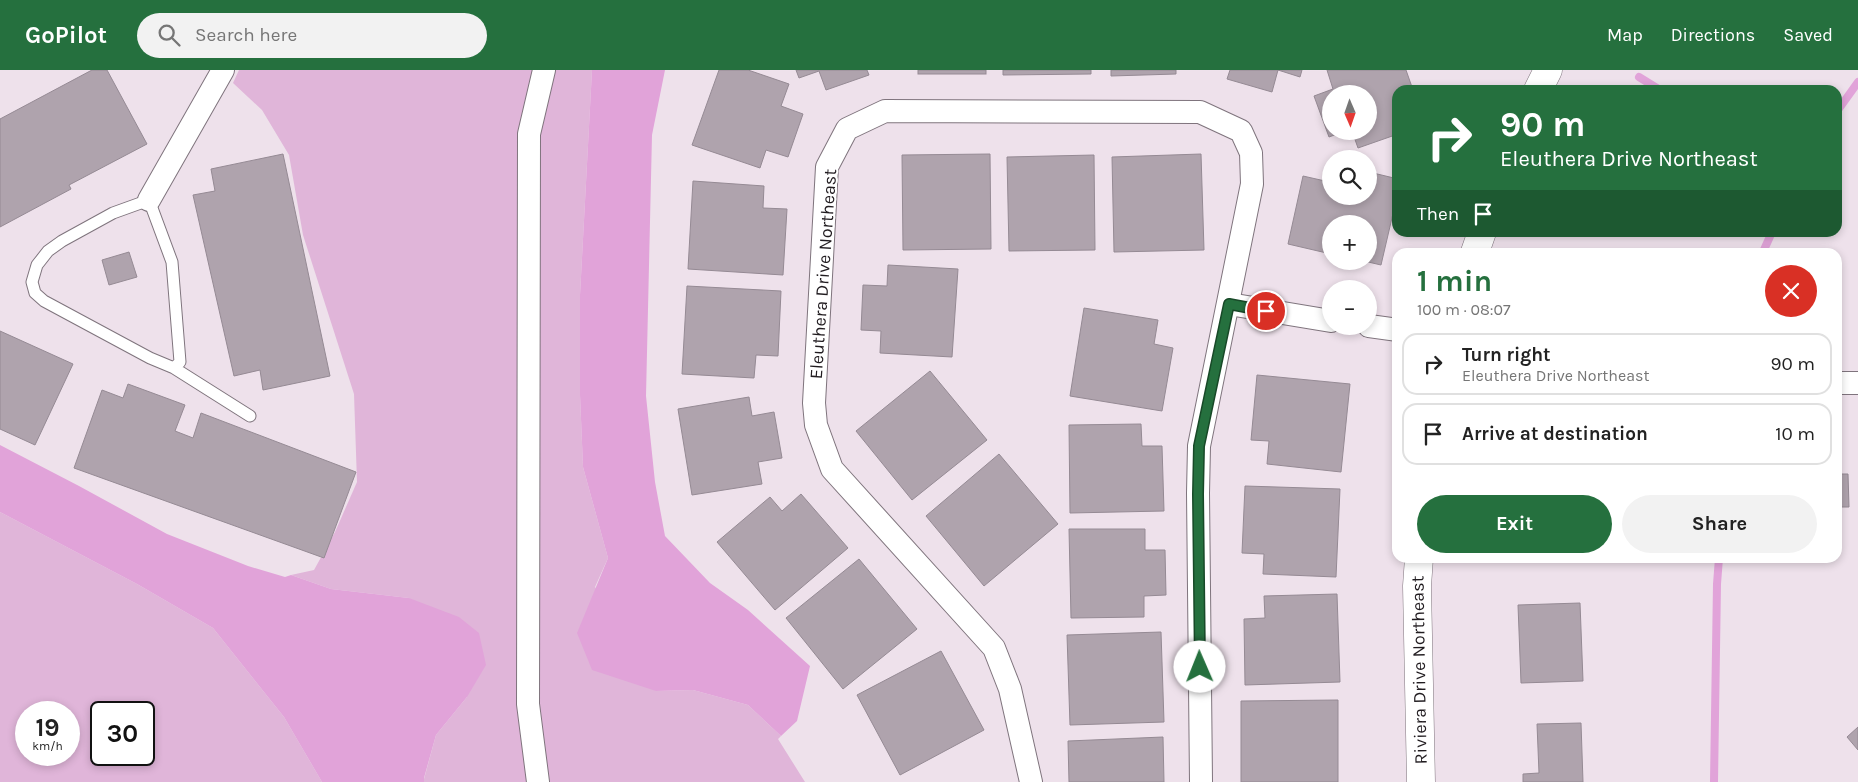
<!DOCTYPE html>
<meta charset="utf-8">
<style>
body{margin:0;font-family:Karla,sans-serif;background:#f2f2f2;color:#222;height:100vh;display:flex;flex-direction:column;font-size:19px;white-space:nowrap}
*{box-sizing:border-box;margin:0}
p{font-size:16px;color:#767676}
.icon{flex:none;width:28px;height:28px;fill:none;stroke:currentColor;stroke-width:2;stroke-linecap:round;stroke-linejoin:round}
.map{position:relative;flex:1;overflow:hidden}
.panel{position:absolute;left:1392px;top:178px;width:450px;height:315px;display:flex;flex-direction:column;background:#fff;border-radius:15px;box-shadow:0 2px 8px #0003}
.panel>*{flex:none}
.top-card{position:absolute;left:1392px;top:15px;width:450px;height:152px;border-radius:15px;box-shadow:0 2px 8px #0003;background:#25703e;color:#fff;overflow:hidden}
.needle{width:32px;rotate:178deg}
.buttons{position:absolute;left:1322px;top:15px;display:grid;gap:10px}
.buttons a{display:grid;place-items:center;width:55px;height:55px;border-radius:50%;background:#fff;box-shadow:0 2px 8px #0003;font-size:25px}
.speed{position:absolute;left:15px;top:631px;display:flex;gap:10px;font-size:25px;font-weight:700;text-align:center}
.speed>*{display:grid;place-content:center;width:65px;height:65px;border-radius:50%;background:#fff;box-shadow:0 2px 8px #0003;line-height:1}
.speed small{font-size:12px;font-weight:400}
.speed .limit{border:2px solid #111;border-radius:8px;background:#fff;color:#111}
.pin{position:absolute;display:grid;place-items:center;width:42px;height:42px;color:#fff;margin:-21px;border:2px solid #fff;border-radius:50%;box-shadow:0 1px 5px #0007}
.me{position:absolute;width:55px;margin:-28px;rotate:359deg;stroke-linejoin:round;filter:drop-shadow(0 0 4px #0008)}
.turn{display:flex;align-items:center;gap:18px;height:105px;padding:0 25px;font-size:22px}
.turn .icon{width:65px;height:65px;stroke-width:2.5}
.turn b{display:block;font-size:35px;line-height:42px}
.then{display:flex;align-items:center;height:48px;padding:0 25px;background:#0003;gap:10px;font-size:19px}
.round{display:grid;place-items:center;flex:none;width:52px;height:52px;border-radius:26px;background:#f2f2f2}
.headline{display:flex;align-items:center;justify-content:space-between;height:85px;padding:0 25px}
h1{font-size:30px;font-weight:700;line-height:38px;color:#25703e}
.cta{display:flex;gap:10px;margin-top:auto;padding:10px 25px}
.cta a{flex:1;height:58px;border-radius:30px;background:#25703e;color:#fff;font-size:20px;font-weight:700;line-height:58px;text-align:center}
.cta a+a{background:#f2f2f2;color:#222}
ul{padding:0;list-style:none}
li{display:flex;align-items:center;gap:15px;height:62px;margin:0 10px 8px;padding:0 15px;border:2px solid #e0e0e0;border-radius:15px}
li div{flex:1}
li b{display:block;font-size:19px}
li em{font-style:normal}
header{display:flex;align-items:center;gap:30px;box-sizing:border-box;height:70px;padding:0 25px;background:#25703e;color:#fff}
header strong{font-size:24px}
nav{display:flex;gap:28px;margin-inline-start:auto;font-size:18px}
.search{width:350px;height:45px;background:#f2f2f2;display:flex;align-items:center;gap:12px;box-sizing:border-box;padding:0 18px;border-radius:28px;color:#767676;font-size:19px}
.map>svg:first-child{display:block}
</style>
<header>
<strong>GoPilot</strong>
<div class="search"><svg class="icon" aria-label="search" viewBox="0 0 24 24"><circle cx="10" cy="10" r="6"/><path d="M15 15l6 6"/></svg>Search here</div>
<nav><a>Map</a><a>Directions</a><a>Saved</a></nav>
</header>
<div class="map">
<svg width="1858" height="712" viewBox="0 0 1858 712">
<rect width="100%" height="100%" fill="#eee1eb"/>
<!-- green -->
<g fill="#e0b5d9" fill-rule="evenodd">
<path d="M239 0H592L580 225V325L583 397 608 488 595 517 656 621 693 620 748 635 781 666 778 669 805 712H424V709L436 665 467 627 409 528 331 519 291 505 314 500 335 462 357 412 354 324 303 165 289 85 262 40 233 13Z"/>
<path d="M0 442 137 514 213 558 284 647 322 712H0ZM26 642H69V685H26ZM101 642H144V685H101Z"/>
</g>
<!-- water -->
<g fill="#e1a3d9">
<path d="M592 0H665L652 65 646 326 655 412 665 466 710 513 748 540 810 596 797 651 781 666 748 635 693 620 656 621 592 600 577 563 608 488 583 397 580 325V225Z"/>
<path d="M0 375 79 416 167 464 248 496 285 507 291 505 331 519 409 528 459 547 479 563 486 595 467 627 436 665 424 708V712H322L284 647 213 558 137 514 0 442Z"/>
</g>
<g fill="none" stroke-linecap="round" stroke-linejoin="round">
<!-- stream -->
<g stroke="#e1a3d9" stroke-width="8">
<path d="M1639 7 1660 20"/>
<path d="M1838 40 1858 12"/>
<path d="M1763 182 1772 162"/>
<path d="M1714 712 1717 514 1719 488"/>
</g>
</g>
<!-- building -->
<g fill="#afa3ad" stroke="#958a94">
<path d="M92 0H107L147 74 69 115 71 119 0 157V49Z"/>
<path d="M719 0H748L789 14 781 36 803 44 788 87 766 80 760 98 692 75Z"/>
<path d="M796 0H867L869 5 826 20 819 1 799 8Z"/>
<rect x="918" y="0" width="68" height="4"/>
<path d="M1003 0H1091V4L1003 5Z"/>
<path d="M1111 0H1176V4L1111 6Z"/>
<path d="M1230 0H1302L1300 7 1278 0 1272 22 1227 9Z"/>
<path d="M1327 0H1406L1413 20H1398V64L1358 78 1352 61H1369V24H1331V61H1345L1329 67 1314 26 1333 19Z"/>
<path d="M283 84 330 306 263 320 260 300 234 306 193 125 215 121 211 99Z"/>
<path d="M990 84 991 179 903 180 902 85Z"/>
<path d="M1201 84 1204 180 1114 182 1112 87Z"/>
<path d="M1094 85 1095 180 1009 181 1007 87Z"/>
<path d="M1330 93H1331V126H1369V102L1398 109V122L1381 195 1364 191H1369V154H1331V184L1288 174 1303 106 1325 111Z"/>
<path d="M693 111 764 116 763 138 787 139 783 205 688 199Z"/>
<path d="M129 182 137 207 109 215 102 190Z"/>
<path d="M888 195 958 199 952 287 880 283 881 261 861 260 863 215 887 216Z"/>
<path d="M687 216 781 221 778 286 756 285 754 308 682 304Z"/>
<path d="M1084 238 1158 250 1154 274 1173 278 1162 341 1070 326Z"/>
<path d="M0 261 73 294 35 375 0 359Z"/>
<path d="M930 301 987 370 912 430 856 361Z"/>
<path d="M1257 305 1350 314 1341 402 1267 394 1269 371 1251 370Z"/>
<path d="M128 314 185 335 175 361 193 368 201 343 356 402 324 488 74 398 102 320 123 328Z"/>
<path d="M749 327 752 346 774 342 782 388 758 392 762 414 692 425 678 339Z"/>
<path d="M1141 354 1142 376H1162L1164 441 1070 443 1069 355Z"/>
<path d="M999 384 1058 454 984 516 926 446Z"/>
<path d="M1838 404H1848L1849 437H1838Z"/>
<path d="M1245 416 1340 419 1336 507 1263 504 1264 484 1242 483Z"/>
<path d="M801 424 848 478 775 540 717 472 770 427 782 441Z"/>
<path d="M1069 459H1145V480H1165L1166 525 1144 526V547L1071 548Z"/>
<path d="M859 489 917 559 843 619 786 548Z"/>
<path d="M1337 524 1340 612 1245 615 1244 549 1265 548 1264 526Z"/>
<path d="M1580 533 1583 611 1521 613 1518 535Z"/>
<path d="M1161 562 1164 652 1070 655 1067 565Z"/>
<path d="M941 581 984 660 900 705 857 625Z"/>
<path d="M1338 630V712H1241V631Z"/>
<path d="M1581 653 1583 712H1523V704L1539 703 1537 654Z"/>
<path d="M1858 657V680L1847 667Z"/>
<path d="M1163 667 1164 712H1069L1068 671Z"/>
</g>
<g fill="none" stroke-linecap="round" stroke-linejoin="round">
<!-- lane casing -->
<g stroke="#7f747d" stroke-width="13">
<path id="lane" d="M174 298 180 292 172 192 149 130 113 143 62 171 48 181 37 195 32 212 35 223 44 231 150 288 174 298 250 346"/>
</g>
<!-- street casing -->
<g stroke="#7f747d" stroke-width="24">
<g id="street">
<path d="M149 130 223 0"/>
<path d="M1229 234 1331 251"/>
<path d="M1369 256 1398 260"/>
<path d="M1838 313H1858"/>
<path d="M538 712 528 634 529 64 544 0"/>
<path d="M1031 712 1010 619 994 578 832 399 816 355 814 333 827 97 847 59 885 41 1200 42 1241 61 1251 83 1252 114 1199 376 1198 423 1201 712"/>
</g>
</g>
<!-- secondary casing -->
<g stroke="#7f747d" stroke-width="29">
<g id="secondary">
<path d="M1538 20 1548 0"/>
<path d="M1475 182 1482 162"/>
<path d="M1419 488 1417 516 1421 712"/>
</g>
</g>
<!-- lane -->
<use href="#lane" stroke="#fff" stroke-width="11"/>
<!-- street -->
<use href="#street" stroke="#fff" stroke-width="22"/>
<!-- secondary -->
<use href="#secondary" stroke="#fff" stroke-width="28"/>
</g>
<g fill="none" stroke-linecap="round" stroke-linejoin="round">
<!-- route casing -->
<g stroke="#184928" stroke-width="12">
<path id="route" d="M1200 597 1198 424 1199 376 1229 234 1266 241"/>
</g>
<!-- route -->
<use href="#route" stroke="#25703e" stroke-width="9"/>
</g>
<g text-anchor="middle" stroke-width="4" stroke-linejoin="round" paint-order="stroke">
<!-- street labels -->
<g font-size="18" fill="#211c20" stroke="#fff">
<text transform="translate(823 204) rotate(-86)" y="6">Eleuthera Drive Northeast</text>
<text transform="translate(1419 600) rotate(-91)" y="6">Riviera Drive Northeast</text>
</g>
</g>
</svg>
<div class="buttons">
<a><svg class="needle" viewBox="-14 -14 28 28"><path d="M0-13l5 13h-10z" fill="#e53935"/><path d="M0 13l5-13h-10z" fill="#767676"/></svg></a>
<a><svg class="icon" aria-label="search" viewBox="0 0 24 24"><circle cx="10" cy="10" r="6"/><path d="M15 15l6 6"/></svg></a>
<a>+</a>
<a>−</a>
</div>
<div class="speed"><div>19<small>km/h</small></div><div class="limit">30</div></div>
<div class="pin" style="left:1266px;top:241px;background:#d93025"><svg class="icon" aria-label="arrive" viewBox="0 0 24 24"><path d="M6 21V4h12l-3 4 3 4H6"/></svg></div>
<svg class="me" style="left:1200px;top:597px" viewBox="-20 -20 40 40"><circle r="19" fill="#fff"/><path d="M0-13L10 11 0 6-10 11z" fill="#25703e"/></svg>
<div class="top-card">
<div class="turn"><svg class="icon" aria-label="right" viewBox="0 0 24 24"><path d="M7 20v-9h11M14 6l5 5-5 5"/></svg><div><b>90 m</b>Eleuthera Drive Northeast</div></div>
<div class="then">Then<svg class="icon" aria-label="arrive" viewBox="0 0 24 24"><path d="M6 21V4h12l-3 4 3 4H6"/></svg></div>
</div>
<section class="panel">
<div class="headline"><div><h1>1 min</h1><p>100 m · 08:07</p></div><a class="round" style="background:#d93025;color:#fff"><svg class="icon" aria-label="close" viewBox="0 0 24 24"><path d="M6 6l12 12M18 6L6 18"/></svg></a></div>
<ul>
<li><svg class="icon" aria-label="right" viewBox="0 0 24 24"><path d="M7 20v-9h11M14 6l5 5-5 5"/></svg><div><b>Turn right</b><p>Eleuthera Drive Northeast</p></div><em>90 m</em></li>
<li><svg class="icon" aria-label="arrive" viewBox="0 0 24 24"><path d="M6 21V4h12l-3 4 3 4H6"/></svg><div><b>Arrive at destination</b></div><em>10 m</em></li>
</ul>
<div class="cta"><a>Exit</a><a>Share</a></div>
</section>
</div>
